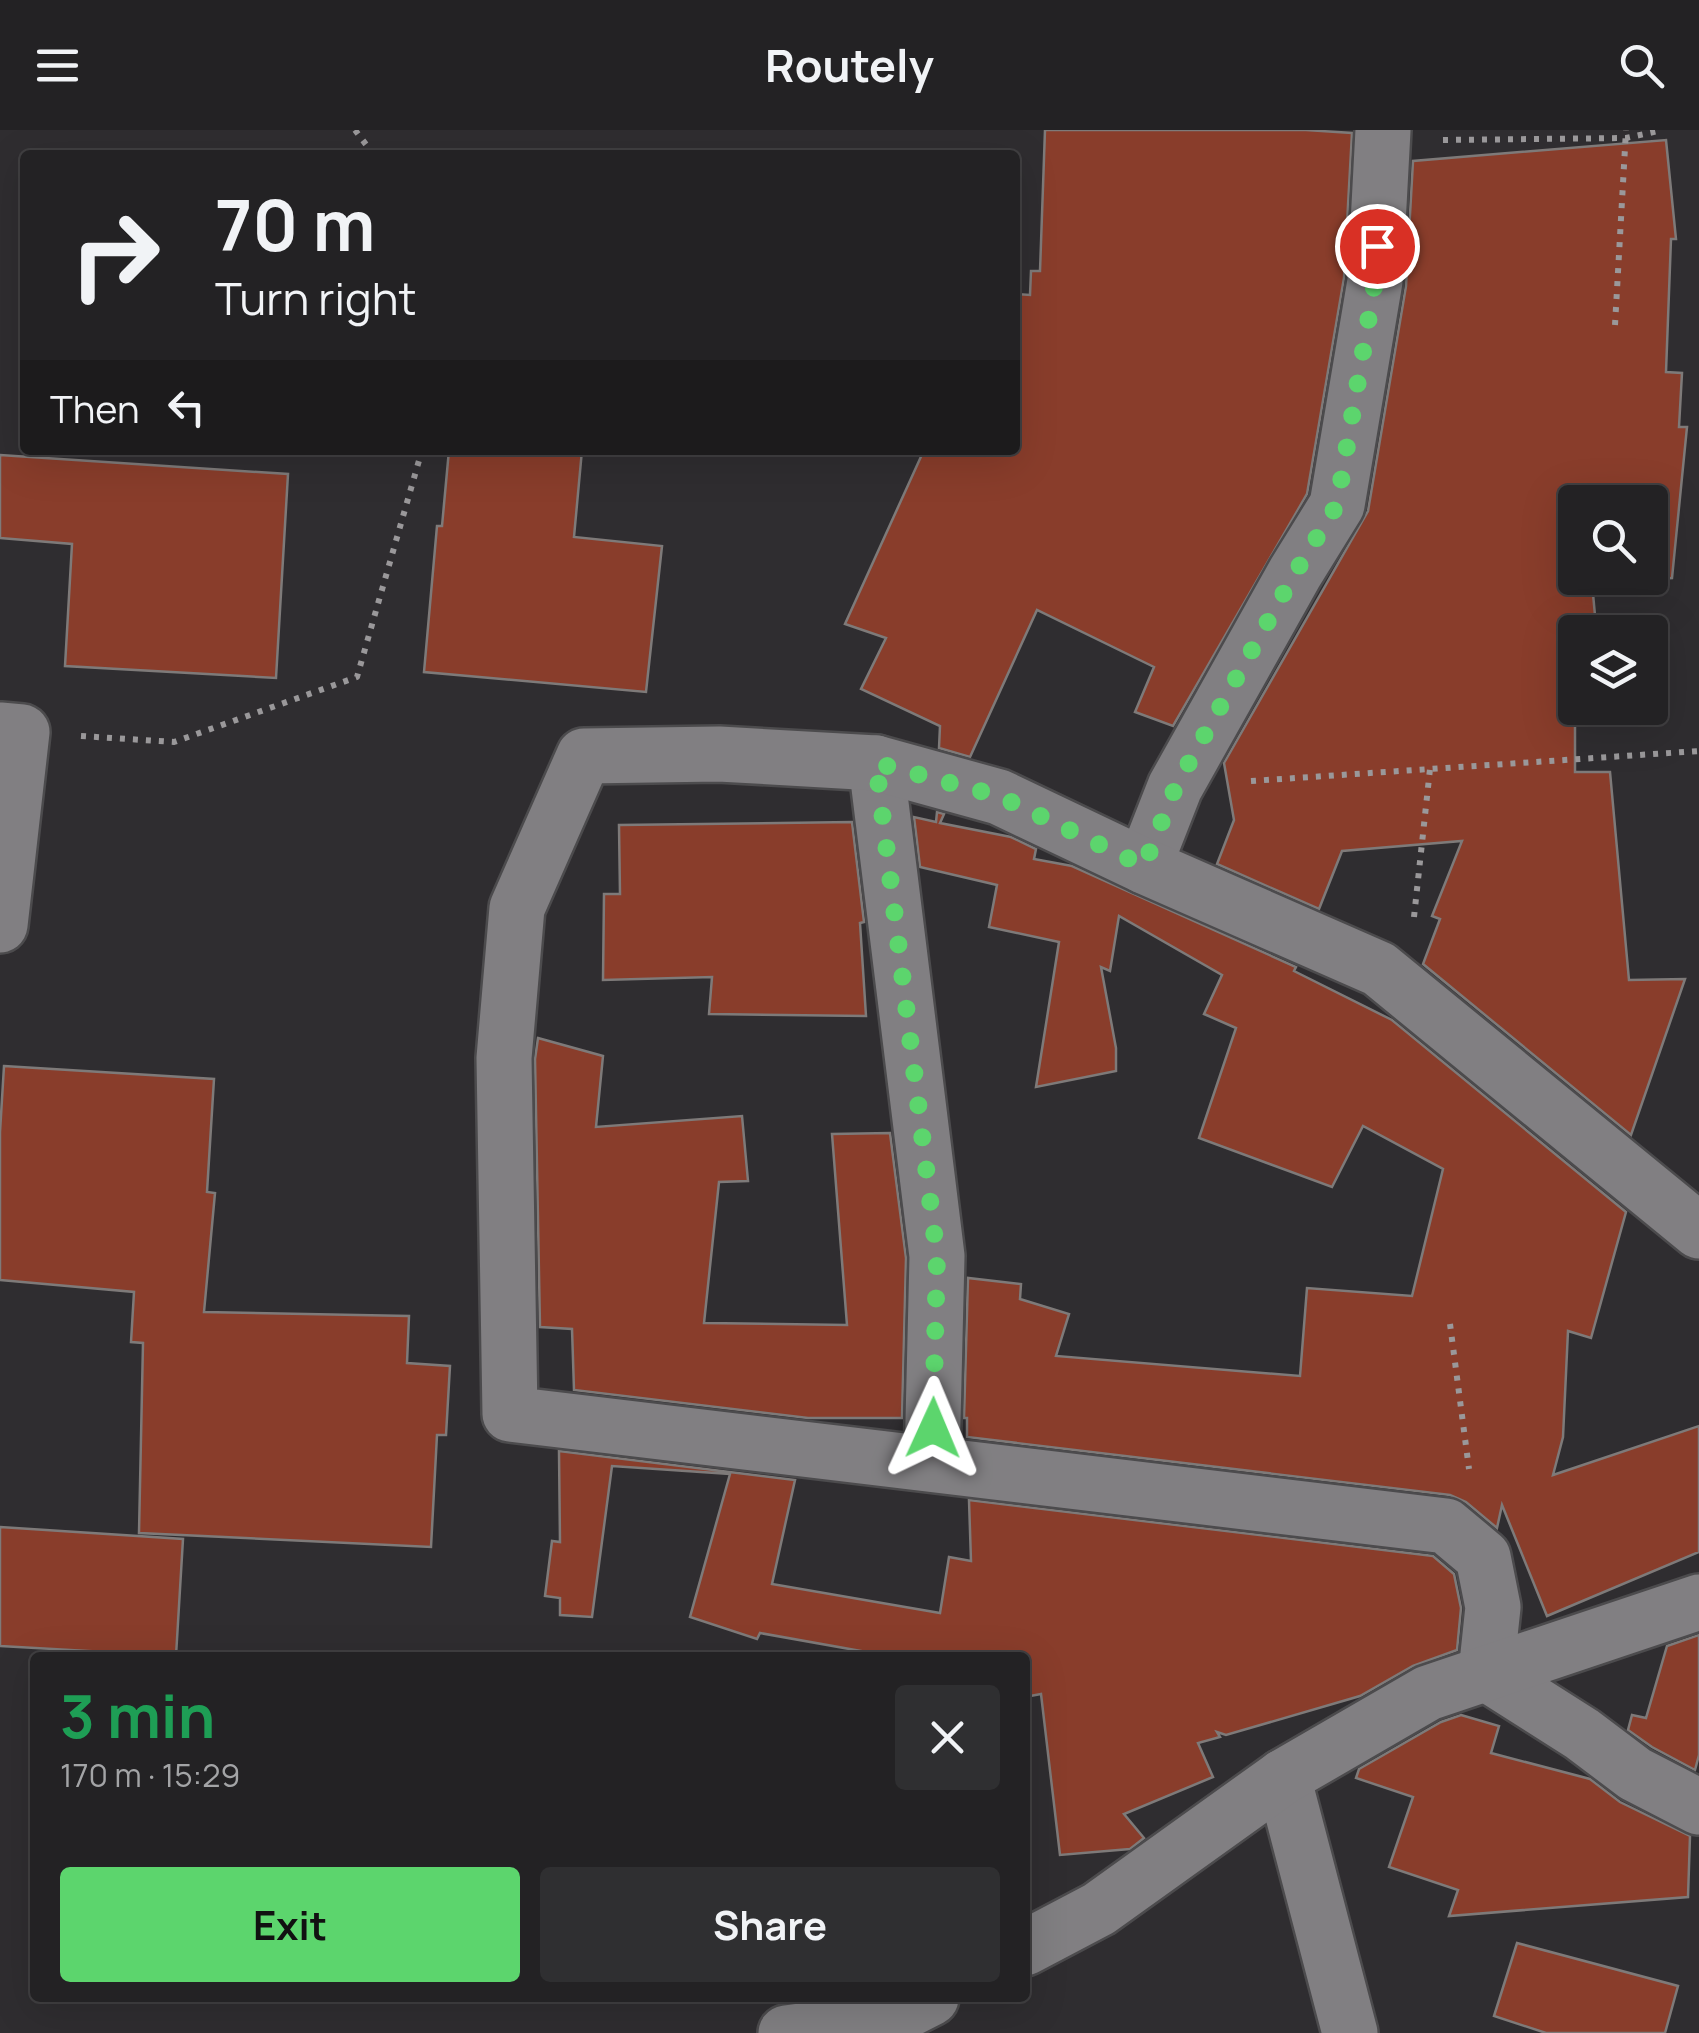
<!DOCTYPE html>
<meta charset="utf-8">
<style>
body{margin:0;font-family:Manrope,sans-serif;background:#2f2f31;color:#f1f3f6;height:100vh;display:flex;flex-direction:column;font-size:38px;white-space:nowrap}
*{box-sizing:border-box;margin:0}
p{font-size:32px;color:#a3a4a6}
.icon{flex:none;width:55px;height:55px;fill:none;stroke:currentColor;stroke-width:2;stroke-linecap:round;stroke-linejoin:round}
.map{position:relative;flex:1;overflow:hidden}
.drawer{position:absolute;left:30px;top:1522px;width:1000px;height:350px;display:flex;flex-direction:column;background:#232224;border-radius:10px;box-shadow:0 10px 40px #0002,0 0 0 2px #403f41}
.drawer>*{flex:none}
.guide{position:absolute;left:20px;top:20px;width:1000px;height:305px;border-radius:10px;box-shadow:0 10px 40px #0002,0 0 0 2px #403f41;background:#232224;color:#f1f3f6;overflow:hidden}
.tools{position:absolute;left:1558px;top:355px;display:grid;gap:20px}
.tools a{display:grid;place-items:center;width:110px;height:110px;border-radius:10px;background:#232224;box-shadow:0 10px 40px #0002,0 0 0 2px #403f41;font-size:50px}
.pin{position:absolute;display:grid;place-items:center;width:85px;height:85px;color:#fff;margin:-42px;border:5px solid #fff;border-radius:50%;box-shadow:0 2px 10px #0007}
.me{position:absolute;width:110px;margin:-55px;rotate:1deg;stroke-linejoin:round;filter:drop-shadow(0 0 8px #0008)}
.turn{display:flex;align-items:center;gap:35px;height:210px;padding:0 30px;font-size:45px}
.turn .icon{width:130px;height:130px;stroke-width:2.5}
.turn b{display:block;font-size:70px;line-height:85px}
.then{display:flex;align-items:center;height:95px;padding:0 30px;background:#0003;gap:20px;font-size:38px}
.round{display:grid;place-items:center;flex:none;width:105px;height:105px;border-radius:10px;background:#2f2f31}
.summary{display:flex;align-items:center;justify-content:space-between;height:170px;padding:0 30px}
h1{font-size:60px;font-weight:700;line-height:75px;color:#1e9e55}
.button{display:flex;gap:20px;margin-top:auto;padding:20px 30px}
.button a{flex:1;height:115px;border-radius:10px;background:#5cd56d;color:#111;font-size:40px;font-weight:700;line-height:115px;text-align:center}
.button a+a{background:#2f2f31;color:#f1f3f6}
header{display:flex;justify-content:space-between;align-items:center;height:130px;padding:0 30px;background:#232224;font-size:45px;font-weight:700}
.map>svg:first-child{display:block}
</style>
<header><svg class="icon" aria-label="menu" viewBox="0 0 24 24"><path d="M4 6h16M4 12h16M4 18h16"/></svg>Routely<svg class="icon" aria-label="search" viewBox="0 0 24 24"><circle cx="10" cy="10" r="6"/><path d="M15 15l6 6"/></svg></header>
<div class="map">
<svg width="1699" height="1903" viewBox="0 0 1699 1903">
<rect width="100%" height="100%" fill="#2f2d30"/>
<!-- building -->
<g fill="#893d2b" stroke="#7e7a79" stroke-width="2.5" fill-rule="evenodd">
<path d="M1045 0H1306L1352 3 1344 148 1307 364 1173 596 1135 582 1154 537 1037 480 970 627 939 618 940 596 861 559 886 508 845 494 924 320H1015V164L1030 165 1031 141H1040Z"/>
<path d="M1666 10 1676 109H1671L1666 242 1682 243 1679 297H1687L1672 448 1592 453 1596 496 1575 499V642H1610L1629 850 1685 849 1631 1005 1423 834 1440 789 1432 786 1462 711 1342 721 1319 779 1217 734 1234 690 1224 633 1368 381 1406 156 1413 31ZM1575 372H1650V448H1575Z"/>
<path d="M449 320H582L574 407 662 416 646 562 424 542 437 396H442Z"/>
<path d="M0 325 288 344 276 548 65 536 72 414 0 408Z"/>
<path d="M937 682 944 684 940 693 1011 707 1036 719 1034 729 1072 736 1296 837 1294 841 1392 890 1626 1082 1591 1208 1568 1201 1563 1307 1553 1345 1699 1296V1422L1547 1486 1502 1375 1497 1398 1466 1372 1450 1365 967 1307V1288H964L968 1148 1021 1154 1020 1169 1069 1184 1056 1226 1300 1246 1307 1158 1412 1166 1443 1039 1363 996 1332 1057 1199 1008 1236 898 1204 884 1222 845 1119 786 1110 841 1101 837 1116 918V941L1036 957 1059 812 989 797 997 755 920 737 914 687 936 692Z"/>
<path d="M852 692 864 792 860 793 866 886 709 884 712 847 603 850 604 764H620L619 695Z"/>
<path d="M538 908 603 926 596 997 742 986 748 1051 719 1052 704 1193 847 1195 832 1004 890 1003 906 1128 902 1288H808L574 1260 572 1199 540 1197 535 929Z"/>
<path d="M4 936 214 949 207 1062 215 1063 204 1182 409 1186 407 1233 450 1236 446 1305H437L431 1417 139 1403 143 1213 131 1212 134 1162 0 1150V1002Z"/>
<path d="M559 1321 795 1350 772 1454 940 1483 949 1427 971 1431 969 1370 1433 1426 1454 1444 1461 1478 1457 1520 1413 1536 1360 1566 1226 1605 1217 1602 1220 1607 1198 1613 1213 1647 1124 1684 1144 1708 1130 1719 1060 1725 1041 1564 1025 1567V1528H900L760 1503 757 1509 690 1487 730 1344 612 1336 592 1487 560 1485V1468L545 1466 552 1411 560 1412Z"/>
<path d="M0 1397 183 1409 176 1526 0 1516Z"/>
<path d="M1699 1505V1625L1695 1640 1652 1617 1628 1600 1632 1585 1646 1588 1667 1516Z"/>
<path d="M1461 1585 1499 1596 1491 1623 1590 1649 1620 1672 1690 1706 1688 1767 1449 1786 1458 1760 1389 1737 1413 1667 1356 1648 1359 1639 1441 1592Z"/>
<path d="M1517 1813 1678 1856 1665 1903H1546L1494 1886Z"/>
</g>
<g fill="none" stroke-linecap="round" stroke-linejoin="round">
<!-- street casing -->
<g stroke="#4c4b4d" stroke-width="60">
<g id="street">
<path d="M0 600 22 602 0 795"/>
<path d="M876 633 937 1126 932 1332"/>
<path d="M1144 736 1175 657 1295 443 1337 375 1375 151 1383 0"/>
<path d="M1699 1101 1379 839 1144 736 999 667 876 633 719 624 584 626 517 778 504 928 510 1284 1446 1396 1483 1427 1493 1477 1486 1543 1582 1604 1635 1644 1699 1677"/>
<path d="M1283 1647 1350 1903"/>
<path d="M1025 1818 1099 1779 1283 1647 1428 1563 1699 1472"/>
<path d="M786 1903 890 1889 931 1868"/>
</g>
</g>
<!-- path -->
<g stroke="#9a989a" stroke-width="6" stroke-dasharray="5 8" stroke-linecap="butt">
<path d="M355 0 374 25"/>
<path d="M1443 10 1626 8 1663 0"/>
<path d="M1615 195 1626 0"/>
<path d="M81 606 174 612 357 547 422 320"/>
<path d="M1251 651 1699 621"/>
<path d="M1414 787 1430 639"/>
<path d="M1450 1194 1469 1339"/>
</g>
<!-- street -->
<use href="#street" stroke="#817f82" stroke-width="55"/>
</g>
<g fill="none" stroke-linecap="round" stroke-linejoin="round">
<!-- route -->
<path stroke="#5cd56d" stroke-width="18" stroke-dasharray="0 32.4" d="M933 1298 937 1126 876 633 999 666 1144 736 1176 656 1295 443 1337 375 1375 151 1377 116"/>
</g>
</svg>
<div class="tools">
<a><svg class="icon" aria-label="search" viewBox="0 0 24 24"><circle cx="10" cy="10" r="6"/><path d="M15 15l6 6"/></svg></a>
<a><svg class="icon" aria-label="layers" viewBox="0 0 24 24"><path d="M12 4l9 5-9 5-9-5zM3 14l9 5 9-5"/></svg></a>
</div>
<div class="pin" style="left:1377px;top:116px;background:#d93025"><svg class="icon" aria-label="arrive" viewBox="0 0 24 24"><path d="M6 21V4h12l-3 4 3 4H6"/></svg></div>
<svg class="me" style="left:933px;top:1298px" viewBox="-20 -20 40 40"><path d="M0-17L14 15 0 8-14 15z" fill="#5cd56d" stroke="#fff" stroke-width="4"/></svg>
<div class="guide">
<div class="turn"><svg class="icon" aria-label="right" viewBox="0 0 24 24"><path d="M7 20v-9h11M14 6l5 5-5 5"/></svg><div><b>70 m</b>Turn right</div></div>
<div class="then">Then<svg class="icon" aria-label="left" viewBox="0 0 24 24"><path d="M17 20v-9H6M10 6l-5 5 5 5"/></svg></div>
</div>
<section class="drawer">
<div class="summary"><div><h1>3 min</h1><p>170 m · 15:29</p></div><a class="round"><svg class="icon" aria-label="close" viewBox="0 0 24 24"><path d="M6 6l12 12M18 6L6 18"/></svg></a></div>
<div class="button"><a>Exit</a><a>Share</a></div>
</section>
</div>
